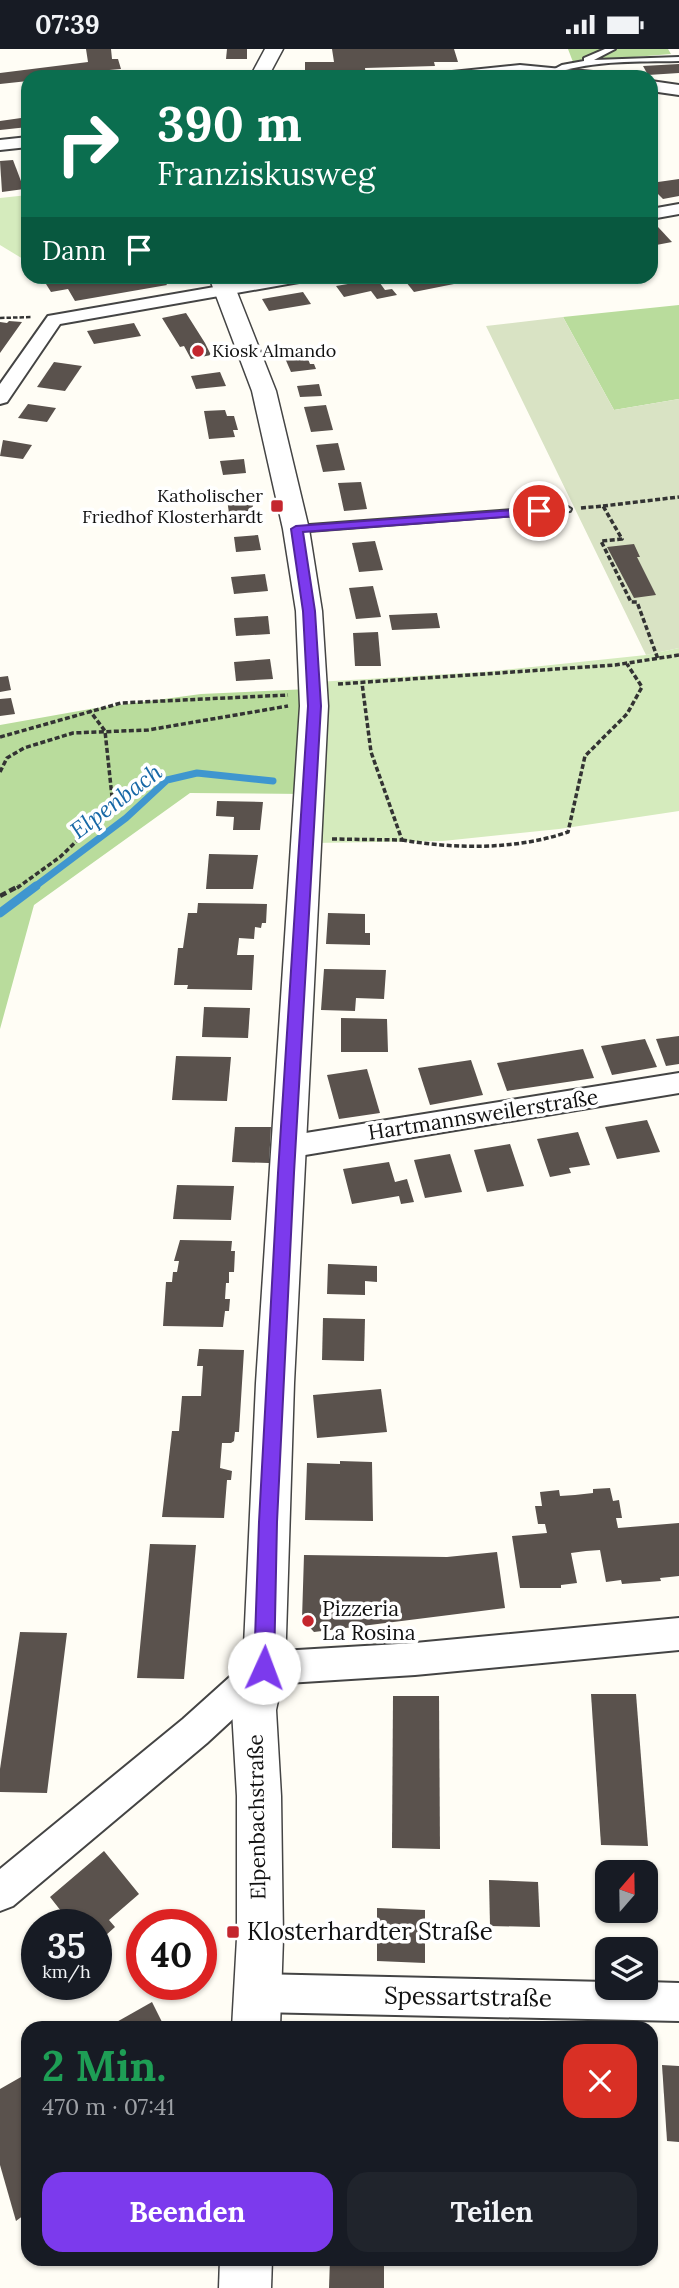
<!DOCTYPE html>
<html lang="de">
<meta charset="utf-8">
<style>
body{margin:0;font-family:Lora,serif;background:#20242c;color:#f1f3f6;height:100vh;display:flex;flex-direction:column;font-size:26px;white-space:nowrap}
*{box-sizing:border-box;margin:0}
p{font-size:23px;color:#9ea1a6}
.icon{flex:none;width:38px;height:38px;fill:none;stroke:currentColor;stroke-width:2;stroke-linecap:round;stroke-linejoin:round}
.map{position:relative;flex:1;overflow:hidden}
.drawer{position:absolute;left:21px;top:1972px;width:637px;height:245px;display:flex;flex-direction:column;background:#171b24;border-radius:21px;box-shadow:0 2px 5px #0004}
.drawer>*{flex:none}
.guide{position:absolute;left:21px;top:21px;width:637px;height:214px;border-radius:21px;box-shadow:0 2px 5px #0004;background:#0b6e4f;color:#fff;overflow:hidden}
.needle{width:46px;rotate:20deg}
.controls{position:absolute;left:595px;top:1811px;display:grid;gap:14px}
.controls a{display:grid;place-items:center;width:63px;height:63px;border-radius:14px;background:#171b24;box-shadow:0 2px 5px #0004;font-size:35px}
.speed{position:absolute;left:21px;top:1860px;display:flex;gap:14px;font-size:35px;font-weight:700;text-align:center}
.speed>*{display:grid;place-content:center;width:91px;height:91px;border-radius:50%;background:#171b24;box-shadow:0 2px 5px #0004;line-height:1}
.speed small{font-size:18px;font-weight:400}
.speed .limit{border:10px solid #d22;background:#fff;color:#111}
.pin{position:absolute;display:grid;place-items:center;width:60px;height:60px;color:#fff;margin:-30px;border:4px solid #fff;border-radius:50%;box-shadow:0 2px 7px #0007}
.me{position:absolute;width:77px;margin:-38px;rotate:2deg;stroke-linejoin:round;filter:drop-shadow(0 0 5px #0008)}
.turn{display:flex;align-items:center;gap:24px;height:147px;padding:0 21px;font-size:32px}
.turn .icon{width:91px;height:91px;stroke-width:2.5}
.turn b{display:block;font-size:49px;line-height:60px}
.then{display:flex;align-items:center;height:66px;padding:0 21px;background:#0003;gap:14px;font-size:26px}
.round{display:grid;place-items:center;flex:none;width:74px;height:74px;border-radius:21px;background:#20242c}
.summary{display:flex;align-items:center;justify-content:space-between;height:119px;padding:0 21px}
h1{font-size:42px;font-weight:700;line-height:52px;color:#1e9e55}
.primary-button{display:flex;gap:14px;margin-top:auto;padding:14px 21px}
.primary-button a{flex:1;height:80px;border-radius:21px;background:#7c3aed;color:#fff;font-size:28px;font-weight:700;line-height:80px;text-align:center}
.primary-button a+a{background:#20242c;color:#f1f3f6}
.status{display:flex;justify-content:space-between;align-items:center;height:49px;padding:0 35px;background:#171b24;direction:ltr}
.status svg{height:19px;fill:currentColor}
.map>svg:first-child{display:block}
</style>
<div class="status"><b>07:39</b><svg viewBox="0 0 49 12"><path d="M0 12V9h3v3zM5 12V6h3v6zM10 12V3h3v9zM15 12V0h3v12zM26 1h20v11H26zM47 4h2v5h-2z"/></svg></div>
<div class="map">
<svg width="679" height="2239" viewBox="0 0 679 2239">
<rect width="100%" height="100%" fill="#fffdf5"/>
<!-- green -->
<g fill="#d5ebbd">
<path d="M28 146V213L0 196V149Z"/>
<path d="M679 599V762L559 780 443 792 313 794 317 633 483 623 646 606Z"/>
</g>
<!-- forest -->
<g fill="#b9dc9c">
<path d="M568 0H668L671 5 573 13Z"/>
<path d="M679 256V350L614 361 563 268Z"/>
<path d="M309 640 305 745 190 744 34 856 0 980V676L90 660 201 645Z"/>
</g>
<!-- cemetery -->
<path fill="#d9e3c4" d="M563 268 614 361 679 350V599L646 606 486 277Z"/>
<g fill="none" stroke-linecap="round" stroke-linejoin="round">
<!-- stream-far1 -->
<path stroke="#3f96cf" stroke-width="7" d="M33 839 126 769 167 731 197 724 273 732"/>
<!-- stream -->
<path stroke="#3f96cf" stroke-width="9" d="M0 864 36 837"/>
</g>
<!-- building -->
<g fill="#5a524d">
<path d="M86 0H111L112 10H118L121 20 28 28V32L0 35V24L88 13Z"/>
<path d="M227 0H247V10H226Z"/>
<path d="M332 0H454L458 13H434L435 17 365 19 366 28H305V13H334Z"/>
<path d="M679 15V24L648 26 643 17Z"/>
<path d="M28 68V78L0 81V72Z"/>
<path d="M13 111 24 140 2 143 0 112Z"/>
<path d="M679 130V147L663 150 651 138V134Z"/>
<path d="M658 178 672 193 651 197V180Z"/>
<path d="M61 228H162L167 236 75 252 68 240 51 243 46 235 63 232Z"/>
<path d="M402 228H448L454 235 414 243Z"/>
<path d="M377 230 385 241 392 240 397 246 377 250 371 242 344 248 336 237Z"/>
<path d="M303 243 311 255 269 262 262 250Z"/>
<path d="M186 264 205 294 211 306 191 310 184 297 180 298 162 269Z"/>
<path d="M9 272 22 273 0 304V273L7 274Z"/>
<path d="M134 274 141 287 94 295 87 282Z"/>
<path d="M303 298 310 315H314L316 320 291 323 281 300Z"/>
<path d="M54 313 82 317 65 342 37 338Z"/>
<path d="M220 323 226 337 196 340 191 327Z"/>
<path d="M319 335 322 347 300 348 297 337Z"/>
<path d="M28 355 56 359 47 373 18 369Z"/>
<path d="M326 356 333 381 311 383 304 358Z"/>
<path d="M225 361 227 367H234L238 381H233L235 388 209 390 204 362Z"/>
<path d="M3 391 32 396 23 410 0 407Z"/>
<path d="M338 394 345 421 323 423 316 396Z"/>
<path d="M244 410 246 424 223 426 220 412Z"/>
<path d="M361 433 367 460 344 462 338 434Z"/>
<path d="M251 448 254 463 229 464 227 450Z"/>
<path d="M258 486 261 501 236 503 234 488Z"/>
<path d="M375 492 383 521 359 523 352 494Z"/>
<path d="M634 495 640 508H637L656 546 634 549 607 498Z"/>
<path d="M265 525 268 542 234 545 231 528Z"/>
<path d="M373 537 381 568 356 570 349 539Z"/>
<path d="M437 564 440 579 392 581 389 566Z"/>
<path d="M268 567 270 585 236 587 234 569Z"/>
<path d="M378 583 381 617H355L353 584Z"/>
<path d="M270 610 273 630 236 632 234 613Z"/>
<path d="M8 627 11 641 0 643V628Z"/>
<path d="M11 649 15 665 0 667V650Z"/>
<path d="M217 752 263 753 260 781H233L234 768 216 767Z"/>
<path d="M209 805 258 806 253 840H206Z"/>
<path d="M198 854 267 855 266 874H262L261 879 255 878 254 890 239 889 237 906H254L252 941 187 940 188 936H174L178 899H183L188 864H197Z"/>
<path d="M328 864 365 865V884H370V896L326 895Z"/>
<path d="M324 920 386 921 384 950 356 949 355 962 321 961Z"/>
<path d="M204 958 250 959 248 989 202 988Z"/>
<path d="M341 969 387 970 388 1003H341Z"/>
<path d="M679 987V1015L666 1017 656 990Z"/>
<path d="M645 990 657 1018 612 1026 601 997Z"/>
<path d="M583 1000 594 1029 507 1042 497 1014Z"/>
<path d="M176 1007 231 1008 227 1052 172 1051Z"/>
<path d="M471 1011 483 1046 430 1056 418 1019Z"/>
<path d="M367 1020 380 1064 339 1070 327 1026Z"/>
<path d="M647 1071 660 1103 617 1110 605 1078Z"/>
<path d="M235 1078H271L269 1114 232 1113Z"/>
<path d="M578 1083 590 1116 569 1119 571 1124 550 1128 537 1090Z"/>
<path d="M510 1095 524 1137 487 1143 474 1101Z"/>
<path d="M450 1105 462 1143 425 1149 414 1111Z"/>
<path d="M389 1113 395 1133 407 1130 414 1153 401 1155 399 1147 352 1155 343 1120Z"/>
<path d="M177 1136 234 1137 231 1171 173 1170Z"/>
<path d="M180 1191 232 1192 231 1202H235L234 1223H229V1234H226L225 1250H230L229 1262H225L223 1278 163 1277 166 1233H172L173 1223H177L179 1212H174Z"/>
<path d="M328 1215 377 1217V1233L365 1232V1246L327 1245Z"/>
<path d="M323 1269 365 1270 364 1312 322 1311Z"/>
<path d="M199 1300 244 1301 239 1383H235L234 1392 231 1394H222L220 1419 232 1422 231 1431H227L224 1469 162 1468 172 1382H179L182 1347H201L203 1317H197Z"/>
<path d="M381 1340 387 1383 317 1389 313 1346Z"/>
<path d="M340 1412 372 1413 373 1472 305 1471 307 1414 340 1415Z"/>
<path d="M610 1439 613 1452 619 1451 622 1469H616L618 1479 679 1474V1527L660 1529 661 1532 622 1535 621 1531 606 1533 600 1501 586 1502 571 1504 577 1534 561 1536V1539H520L512 1487 547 1484 545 1475H538L535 1457H542L540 1443 559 1441 560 1447 575 1446 593 1444V1440Z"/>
<path d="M150 1495 196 1496 184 1630 137 1629Z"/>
<path d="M497 1503 505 1559 314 1583 302 1570 304 1506 447 1508Z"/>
<path d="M20 1583 67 1584 47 1744 0 1743V1720Z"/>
<path d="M591 1645H636L648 1797 601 1796Z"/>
<path d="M393 1647H439L440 1800 392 1799Z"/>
<path d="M104 1802 139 1845 109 1871 115 1878 96 1895V1876H72L50 1848Z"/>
<path d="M489 1831 538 1833 540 1878 490 1877Z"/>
<path d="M377 1859 425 1861V1914L377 1912Z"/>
<path d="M152 1953 165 1979H106Z"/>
<path d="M343 1975 393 1976V1979H343Z"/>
<path d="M662 2016 679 2017V2093L667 2092Z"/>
<path d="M28 2024V2163L16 2172 0 2116V2040Z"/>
<path d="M330 2210H384V2239H329Z"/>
</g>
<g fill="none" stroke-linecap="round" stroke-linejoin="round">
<!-- service casing -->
<g stroke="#444" stroke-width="4">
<g id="service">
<path d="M605 0H615L594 11 679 8V12C637 13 595 11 555 24L551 22 562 16 584 12V9Z"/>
<path d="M566 457 571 460 570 462 296 483 291 480 296 477Z"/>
</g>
</g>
<!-- minor casing -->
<g stroke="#444" stroke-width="4">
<g id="minor">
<path d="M520 16 593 23 601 28H552L520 24 490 28H444L452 23Z"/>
<path d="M651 32 679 36V46L651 42Z"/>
<path d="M28 88V98L0 101V91Z"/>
<path d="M679 155V165L651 170V160Z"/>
<path d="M272 228H308L299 233 60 275 7 353 0 355V335L48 267Z"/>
<path d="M679 1024V1044L287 1109 277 1106 273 1098 277 1090 287 1087Z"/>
<path d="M679 1569V1601L415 1626 271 1635 207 1694 13 1857 0 1862V1820L183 1670 252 1608 264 1603 415 1594Z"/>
<path d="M257 1925 607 1933V1939H646V1933L679 1934V1972L257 1963 244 1957 238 1944 244 1931Z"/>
</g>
</g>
<!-- tertiary casing -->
<g stroke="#444" stroke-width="3">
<g id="tertiary">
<path d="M265 0H283L268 28H250Z"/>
<path d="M209 228H231L276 342 309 480 322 562 328 657 294 1334 285 1619 276 1661 281 1747 283 1889 280 1979H232L237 1889V1747L232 1661 243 1619 256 1334 300 657 296 562 283 480 252 342Z"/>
<path d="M220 2210H272L271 2239H219Z"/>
</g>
</g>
<!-- path-far2 -->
<path stroke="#333" stroke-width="2.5" stroke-dasharray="4.5 2" stroke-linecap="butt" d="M0 269 32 268"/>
<!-- path-far1 -->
<g stroke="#333" stroke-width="3.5" stroke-dasharray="5 2.5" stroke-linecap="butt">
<path d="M603 457 679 448"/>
<path d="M581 459 603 457 622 490 601 492 631 553H637L658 610"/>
<path d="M338 635 615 616 679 606"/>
<path d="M0 688 121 654 288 646"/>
<path d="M0 723 7 709 24 699 73 684 148 681 288 657"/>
<path d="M332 790 402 791 371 703 362 634"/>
<path d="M402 791C456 800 516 801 568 783L585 707 627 665 642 638 627 615"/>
<path d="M17 839 60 808 113 757 105 682 90 662"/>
</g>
<!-- path -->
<path stroke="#333" stroke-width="4.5" stroke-dasharray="7 3.5" stroke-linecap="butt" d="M0 847 19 837"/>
<!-- service -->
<use href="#service" fill="#fff" fill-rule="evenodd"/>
<!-- minor -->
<use href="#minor" fill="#fff" fill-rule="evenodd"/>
<!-- tertiary -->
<use href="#tertiary" fill="#fff" fill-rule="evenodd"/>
</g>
<!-- route -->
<path fill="#7c3aed" stroke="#51269a" stroke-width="2" d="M539 459 543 460V465L303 483 315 562 321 657 294 1124 277 1473 274 1619 271 1625 264 1628 257 1625 254 1619 259 1473 278 1124 308 657 303 562 291 480 296 477Z"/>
<!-- markers -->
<g fill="#c4262e" stroke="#fff" stroke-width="2.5">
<circle cx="198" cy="302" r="7"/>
<rect x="270" y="450" width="14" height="14" rx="3.5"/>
<circle cx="308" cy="1572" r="7"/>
<rect x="226" y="1876" width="14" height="14" rx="3.5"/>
</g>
<g text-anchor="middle" stroke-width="7" stroke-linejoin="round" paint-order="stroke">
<!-- far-poi labels -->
<g font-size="18" fill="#111" stroke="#fff" text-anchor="start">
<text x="212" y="308">Kiosk Almando</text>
<text x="263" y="453" text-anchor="end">Katholischer<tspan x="263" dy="21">Friedhof Klosterhardt</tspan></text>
</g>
<!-- street labels -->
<g font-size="21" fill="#111" stroke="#fff">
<text transform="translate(483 1066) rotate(-9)" y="7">Hartmannsweilerstraße</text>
<text transform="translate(257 1768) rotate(-91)" y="7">Elpenbachstraße</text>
</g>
<!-- poi labels -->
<g font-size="21" fill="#111" stroke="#fff" text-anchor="start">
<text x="322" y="1567">Pizzeria<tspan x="322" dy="24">La Rosina</tspan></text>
</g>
<!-- water labels -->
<g font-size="23" font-style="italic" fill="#1768a6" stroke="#fff">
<text transform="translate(116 752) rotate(-37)" y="8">Elpenbach</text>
</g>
<!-- near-poi labels -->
<g font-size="24" fill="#111" stroke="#fff" text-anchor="start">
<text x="247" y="1891">Klosterhardter Straße</text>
</g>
<!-- near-street labels -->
<g font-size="24" fill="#111" stroke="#fff">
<text transform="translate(468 1948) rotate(1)" y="8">Spessartstraße</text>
</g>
</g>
</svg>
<div class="controls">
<a><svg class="needle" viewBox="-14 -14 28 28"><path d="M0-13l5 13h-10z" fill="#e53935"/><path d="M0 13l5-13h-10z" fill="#9ea1a6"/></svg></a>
<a><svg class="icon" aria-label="layers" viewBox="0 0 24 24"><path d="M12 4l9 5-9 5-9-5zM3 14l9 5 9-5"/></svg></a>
</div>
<div class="speed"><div>35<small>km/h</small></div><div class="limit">40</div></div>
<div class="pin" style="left:539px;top:462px;background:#d93025"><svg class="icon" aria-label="arrive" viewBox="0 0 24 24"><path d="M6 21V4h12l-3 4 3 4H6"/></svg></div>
<svg class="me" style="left:264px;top:1619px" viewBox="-20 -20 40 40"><circle r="19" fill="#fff"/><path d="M0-13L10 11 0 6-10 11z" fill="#7c3aed"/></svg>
<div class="guide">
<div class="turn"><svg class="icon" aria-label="right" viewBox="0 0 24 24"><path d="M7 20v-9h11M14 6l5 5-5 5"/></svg><div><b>390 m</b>Franziskusweg</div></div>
<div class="then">Dann<svg class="icon" aria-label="arrive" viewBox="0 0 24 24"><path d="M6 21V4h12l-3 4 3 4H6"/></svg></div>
</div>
<section class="drawer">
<div class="summary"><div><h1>2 Min.</h1><p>470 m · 07:41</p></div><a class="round" style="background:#d93025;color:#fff"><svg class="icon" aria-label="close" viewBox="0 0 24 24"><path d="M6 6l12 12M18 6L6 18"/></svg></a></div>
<div class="primary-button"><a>Beenden</a><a>Teilen</a></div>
</section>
</div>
